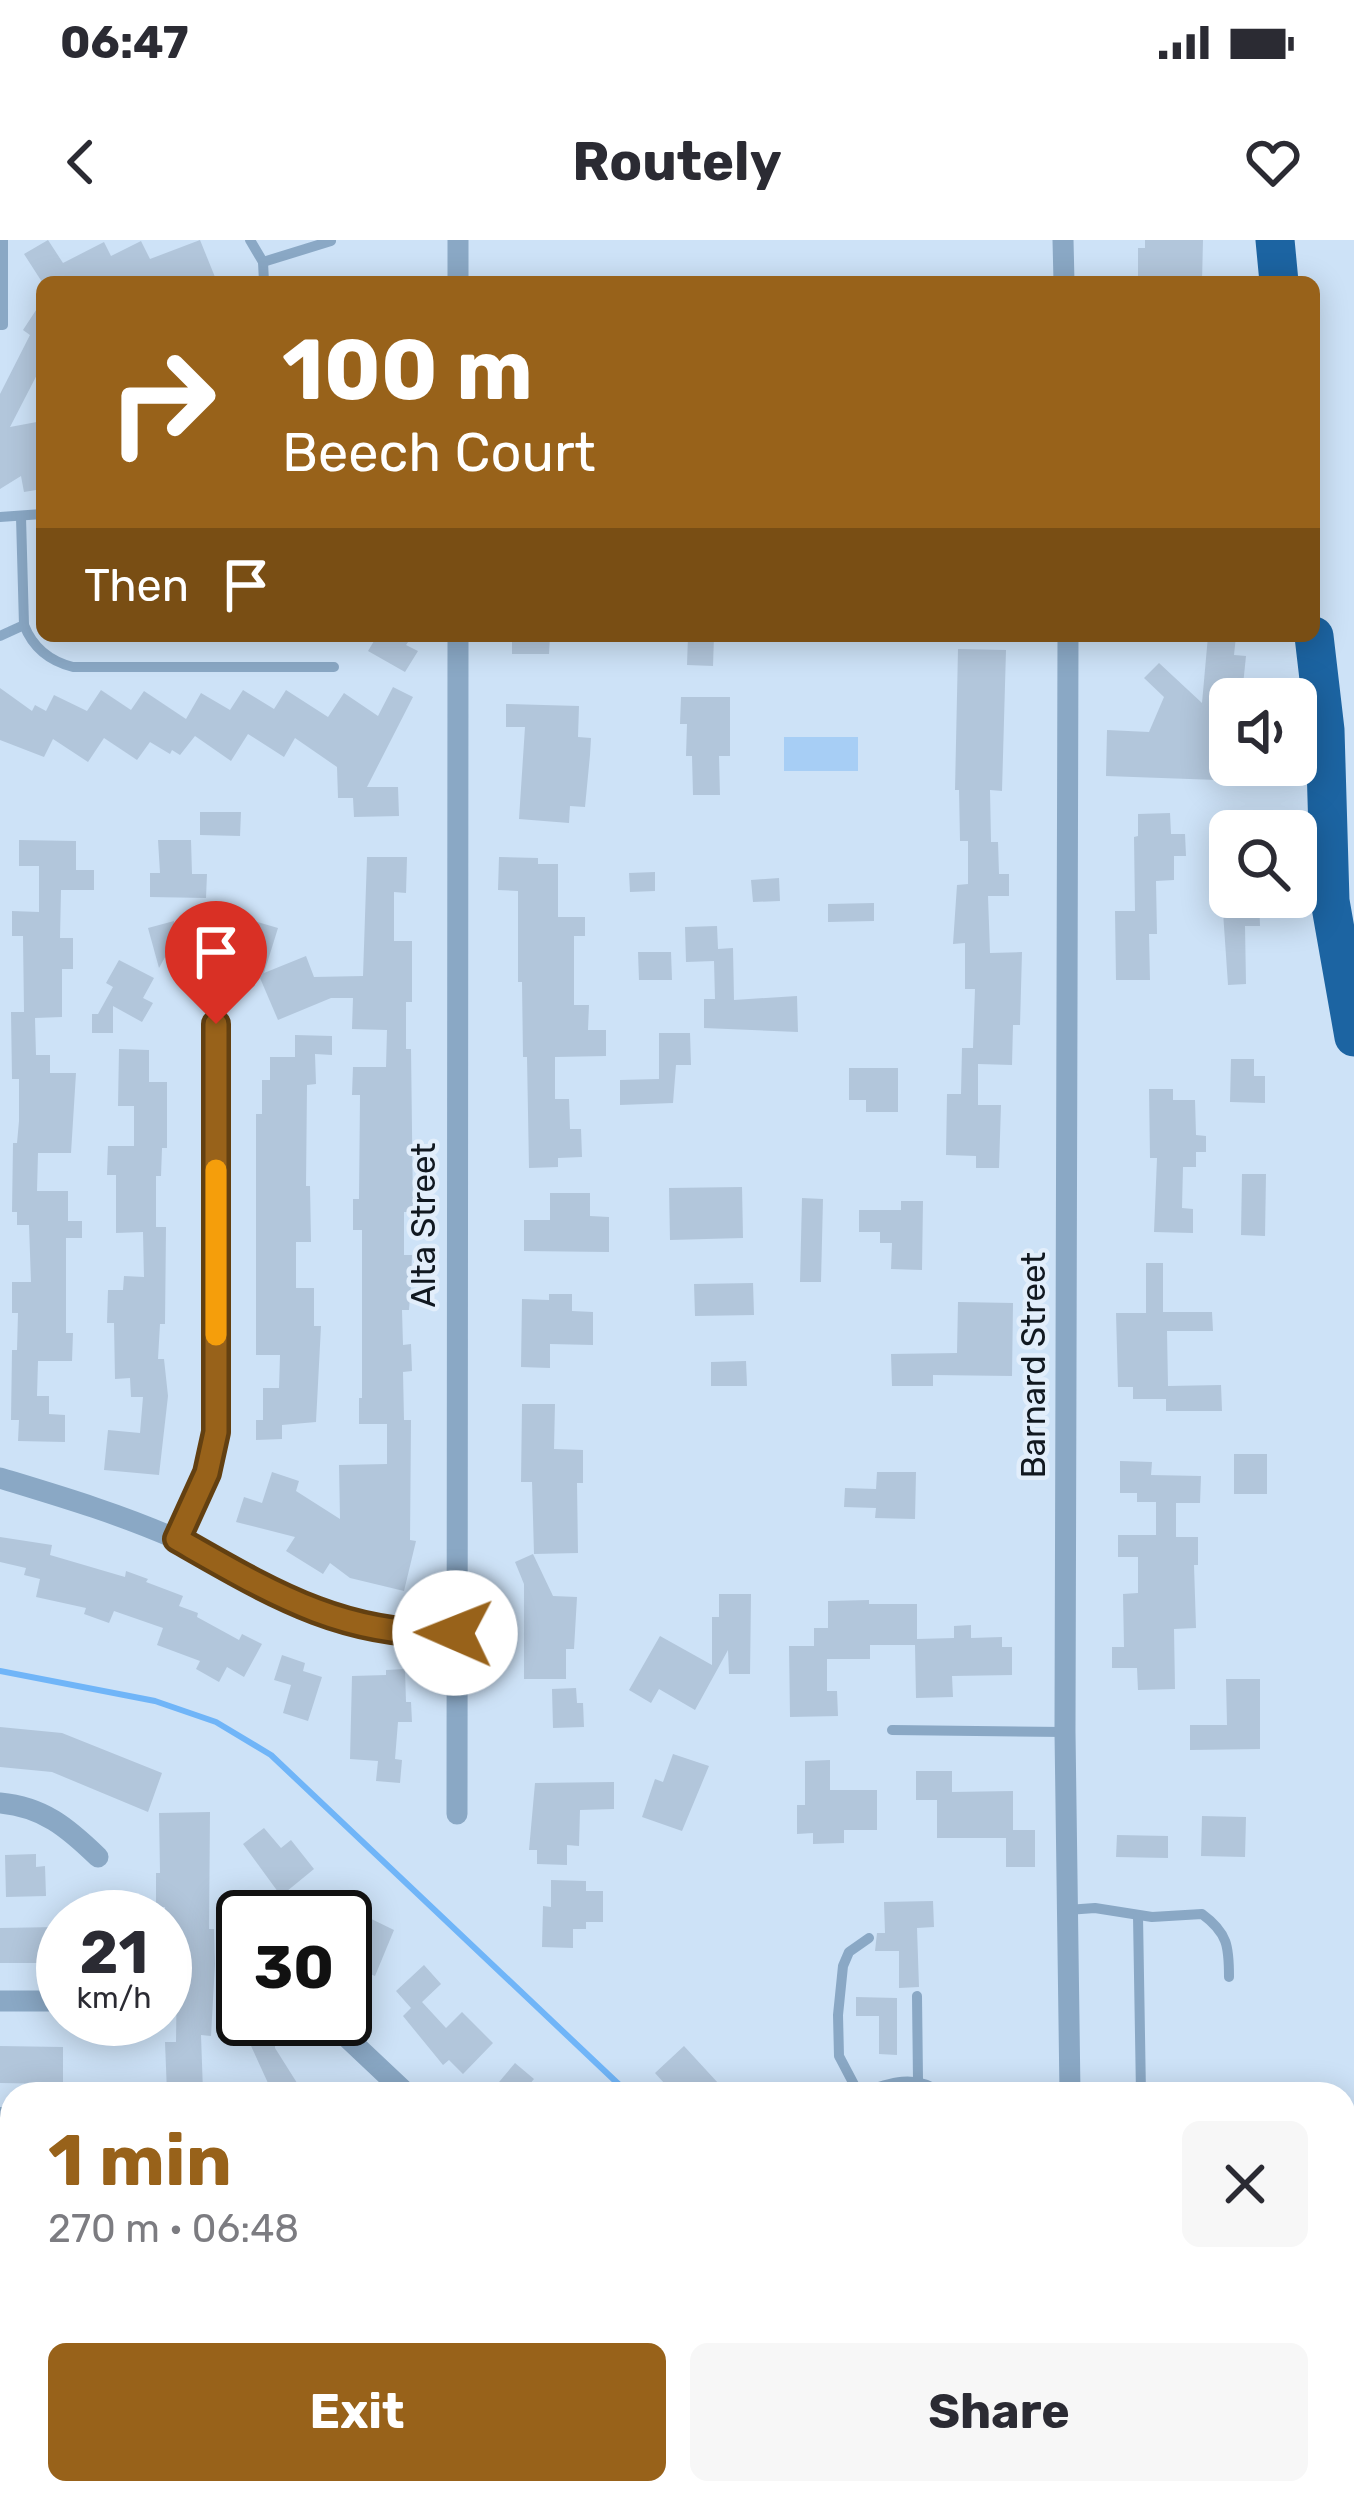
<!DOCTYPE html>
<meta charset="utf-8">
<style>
body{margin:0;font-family:Rubik,sans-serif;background:#f7f7f7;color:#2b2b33;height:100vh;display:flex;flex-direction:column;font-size:45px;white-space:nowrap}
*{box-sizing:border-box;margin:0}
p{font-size:39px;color:#7c7c81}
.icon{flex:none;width:66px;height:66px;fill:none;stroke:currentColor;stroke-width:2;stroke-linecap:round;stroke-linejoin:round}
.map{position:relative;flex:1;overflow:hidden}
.sheet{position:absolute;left:0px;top:1842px;width:1356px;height:423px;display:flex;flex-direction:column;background:#fff;border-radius:36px 36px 0 0;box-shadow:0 6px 30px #0003}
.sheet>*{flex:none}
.guide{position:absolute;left:36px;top:36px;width:1284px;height:366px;border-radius:18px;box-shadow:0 6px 30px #0003;background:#98621a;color:#fff;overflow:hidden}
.buttons{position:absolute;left:1209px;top:438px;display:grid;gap:24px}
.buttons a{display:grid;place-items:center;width:108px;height:108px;border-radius:18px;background:#fff;box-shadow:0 6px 30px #0003;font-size:60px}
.speed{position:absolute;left:36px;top:1650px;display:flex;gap:24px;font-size:60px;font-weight:700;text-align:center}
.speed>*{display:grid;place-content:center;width:156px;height:156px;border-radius:50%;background:#fff;box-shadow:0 6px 30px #0003;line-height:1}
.speed small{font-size:30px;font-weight:400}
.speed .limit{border:6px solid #111;border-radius:18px;background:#fff;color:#111}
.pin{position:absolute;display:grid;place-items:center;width:102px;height:102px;color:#fff;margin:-123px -51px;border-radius:50% 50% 50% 0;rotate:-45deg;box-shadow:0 0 12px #0007}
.pin .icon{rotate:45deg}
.me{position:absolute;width:132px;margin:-66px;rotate:271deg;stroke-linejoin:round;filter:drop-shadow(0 0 9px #0008)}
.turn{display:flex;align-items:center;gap:42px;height:252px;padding:0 48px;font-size:54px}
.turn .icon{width:156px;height:156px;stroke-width:2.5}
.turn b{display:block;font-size:84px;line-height:102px}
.then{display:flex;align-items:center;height:114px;padding:0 48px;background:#0003;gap:24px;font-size:45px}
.round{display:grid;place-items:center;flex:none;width:126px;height:126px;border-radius:18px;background:#f7f7f7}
.overview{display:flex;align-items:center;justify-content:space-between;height:204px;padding:0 48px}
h1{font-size:72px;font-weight:700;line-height:90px;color:#98621a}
.action{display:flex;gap:24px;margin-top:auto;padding:24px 48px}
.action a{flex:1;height:138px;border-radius:18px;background:#98621a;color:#fff;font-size:48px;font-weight:700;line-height:138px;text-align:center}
.action a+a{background:#f7f7f7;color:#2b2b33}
.status{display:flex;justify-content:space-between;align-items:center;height:84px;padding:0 60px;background:#fff;direction:ltr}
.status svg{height:33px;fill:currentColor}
header{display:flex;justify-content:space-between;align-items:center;height:156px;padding:0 48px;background:#fff;font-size:54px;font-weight:700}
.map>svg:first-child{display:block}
</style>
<div class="status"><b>06:47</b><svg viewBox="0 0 49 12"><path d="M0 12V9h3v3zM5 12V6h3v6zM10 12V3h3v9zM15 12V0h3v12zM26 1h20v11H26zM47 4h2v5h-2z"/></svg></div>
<header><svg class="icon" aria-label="back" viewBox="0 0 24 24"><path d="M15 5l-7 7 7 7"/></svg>Routely<svg class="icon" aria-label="heart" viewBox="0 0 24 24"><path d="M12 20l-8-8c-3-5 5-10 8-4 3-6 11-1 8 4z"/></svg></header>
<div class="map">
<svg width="1354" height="2263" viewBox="0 0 1354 2263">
<rect width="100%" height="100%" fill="#cde2f7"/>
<!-- green -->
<rect fill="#a7cef5" x="784" y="497" width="74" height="34"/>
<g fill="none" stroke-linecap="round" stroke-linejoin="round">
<!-- stream -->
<path stroke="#70b5f8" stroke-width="6" d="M0 1431 155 1461 216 1482 271 1515 629 1854"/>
</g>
<!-- building -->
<g fill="#b2c6db">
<path d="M48 0 63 23 104 2 111 16 141 1 150 19 200 0 217 42H42L24 14Z"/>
<path d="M1145 0H1203L1202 42H1138V8H1145Z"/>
<path d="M42 61V125L10 187 42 181V249L24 252 21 236 0 249V154L30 95 23 90Z"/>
<path d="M377 396H412L406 405 418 411 405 432 368 411Z"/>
<path d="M512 396H550L549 414H512Z"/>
<path d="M688 396H714L713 426 687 425Z"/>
<path d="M1208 396H1236L1234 415 1246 416 1243 445 1230 444V534H1218L1217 540 1106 536 1107 490 1149 492 1164 457 1144 438 1159 423 1202 463Z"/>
<path d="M958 409 1006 410 1002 551 990 550 991 602H998L999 634H1009V656H988L990 713 1022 712 1020 785H1013L1012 825 978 824V865H1001L999 928H976V916L946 915 947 854H961L962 808H973L975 749H965V703L953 704 957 645 968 644V601H960L959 550H955Z"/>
<path d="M393 447 413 457 367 547H398L399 576 354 577 353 558H338L337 527 295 498 284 517 248 494 231 521 195 496 180 515 172 510 170 514 150 502 137 520 104 498 88 522 53 499 44 517 0 500V448L32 471 35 465 46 471 54 455 87 471 101 450 131 470 144 451 186 479 201 453 230 470 243 450 274 469 286 450 328 477 344 453 378 476Z"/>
<path d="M681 457H730V516H719L720 555H693L692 516H686L687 484H680Z"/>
<path d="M506 464 579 466 578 497 591 498 590 515 585 567 570 566 569 583 519 579 525 487H506Z"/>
<path d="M200 572H241L240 596 200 595Z"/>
<path d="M1170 573 1171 594H1185L1186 616H1174V640L1156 641 1157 694H1149L1150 740H1116L1115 671H1135L1134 597 1138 596V574Z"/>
<path d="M19 600 76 601V630H94V650H61L60 698H73V729H62V777L35 778 36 815H50V833H76L71 913H38L37 951H68V981H82V998H66V1093H73L72 1121H38L37 1156H49V1174L65 1175V1202L18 1201 19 1180H11L12 1110H17L18 1073H12V1042H31L29 985H17V972H12L13 903H17L19 881V839H12L11 772H24L23 696H12V671L39 672V626H19Z"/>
<path d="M158 600H191L192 634H207L206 658 150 657V633H160Z"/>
<path d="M367 617H407L406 653 394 652V701H412V762H406V809H411L413 972H404V1015H412L411 1043 409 1070H402L403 1105 411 1104 412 1131 403 1132 404 1180H411L410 1300 416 1301 404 1351 350 1338 330 1323 323 1334 286 1311 295 1297 236 1282 244 1257 262 1263 272 1232 299 1241 296 1251 340 1279 339 1225 387 1224V1184H359V1158H362V990H353V959H359L360 855H352L353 827H386L387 790 352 789 353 758H331L278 780 260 738 220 725 231 689 250 695 254 681 278 688 264 733 306 716 314 737 363 736Z"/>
<path d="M499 617 538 618V624H558V677H585V696H574V765H589L588 790H606V816L555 817V859H569L570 889H581L582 917 558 918V927L529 928 527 817H523L522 742H518V651L498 650Z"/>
<path d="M655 632V651L630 652 629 633Z"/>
<path d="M779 638 780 661 753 662 751 640Z"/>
<path d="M1222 657H1259L1260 686H1245L1246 744 1228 745Z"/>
<path d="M874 663V681L828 682V664Z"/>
<path d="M174 681 176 696 196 691 205 725 183 731 174 701 159 728 148 688Z"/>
<path d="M717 686 718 709 733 708 734 760 797 756 798 792 704 788V759H715L714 721 686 722 685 687Z"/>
<path d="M638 712H671L672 740H639Z"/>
<path d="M119 720 154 738 143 758 153 763 142 782 113 766V793H92V774H98L113 747 106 743Z"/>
<path d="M659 793H690L691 825H676L673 863 620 865V840L659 839Z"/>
<path d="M295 795 332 796V815L315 814 316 844 307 845 306 946H310L311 1002H296V1048H314V1086H321L316 1182 282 1185V1199L256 1200V1180H263V1148H279L280 1115H256V874H262V840H270V817H295Z"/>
<path d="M119 809 149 810V842H167V908H162L161 936H156V987H166L165 1084H160L158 1119H164L168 1156 159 1235 104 1230 108 1190 140 1193 143 1157H131L130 1138 115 1139 114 1083H107L108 1050H123L124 1036 144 1037 143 992 116 993V935H107L108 906H134V866H118Z"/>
<path d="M1231 819H1254V836H1265V863L1230 862Z"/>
<path d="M849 828H898V872H866V860H849Z"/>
<path d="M1149 849H1173V860H1195L1196 895 1206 896V912H1196V927H1183L1182 968 1193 969V993L1154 992 1157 918H1150Z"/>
<path d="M1242 934H1266L1265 996 1241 995Z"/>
<path d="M742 947 743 998 670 1000 669 948Z"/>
<path d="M550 953H590V976L609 977V1012L524 1011V980H550Z"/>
<path d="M802 958 823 959 821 1042H800Z"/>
<path d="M901 961H923L922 1030 891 1029 892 1003H880V992H859V970H901Z"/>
<path d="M1146 1023H1163V1072H1212L1213 1091H1167L1168 1146 1221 1145 1222 1171H1166V1159H1133V1147H1118L1116 1073H1146Z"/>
<path d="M753 1043 754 1075 695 1076 694 1044Z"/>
<path d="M549 1054H572V1071L593 1072V1105L550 1104V1128L521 1127 522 1059 549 1060Z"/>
<path d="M958 1062 1013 1063 1012 1136 933 1135V1146H892L891 1114 957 1113Z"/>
<path d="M746 1121 747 1146H711V1122Z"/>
<path d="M522 1164H555L554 1209 583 1210V1243H577L578 1313 534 1314 532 1242H521Z"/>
<rect x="1234" y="1214" width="33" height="40"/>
<path d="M1120 1221 1152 1222 1151 1235 1201 1236 1200 1263H1176V1297H1198V1325H1194L1196 1388 1174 1389 1175 1449 1138 1450 1137 1428H1112V1407H1124L1123 1354 1138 1353V1317H1118V1295H1156V1262H1137V1253H1120Z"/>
<path d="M877 1232H916L915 1279 875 1278 876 1268 844 1267 845 1248 876 1249Z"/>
<path d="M0 1297 52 1305 50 1315 125 1337 126 1331 148 1339 146 1342 183 1356 179 1366 198 1373 197 1377 239 1400 242 1394 262 1404 244 1437 227 1427 219 1442 196 1429 200 1421 157 1405 163 1388 114 1371 109 1383 84 1374 86 1368 36 1357 40 1339 24 1335 26 1328 0 1322Z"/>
<path d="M533 1314 553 1356 577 1357 574 1409H566V1439H524V1344L515 1322Z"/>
<path d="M719 1354H751L750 1434H729L728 1410 695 1470 659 1449 651 1463 629 1450 660 1396 712 1425V1377H719Z"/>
<path d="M869 1360V1364H917V1399L954 1398V1386L971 1385V1398L1002 1397V1407H1012V1435L952 1436 953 1457 916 1458 915 1405H870V1419H827V1451H837L838 1476 790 1477 789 1406H814V1388H828V1361Z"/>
<path d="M282 1415 305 1423 303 1431 322 1437 308 1481 283 1473 291 1445 274 1440Z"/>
<path d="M405 1429 406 1462H411L412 1482H398L395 1519 402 1520 400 1543 376 1541 378 1521 350 1519 352 1436 386 1435V1430Z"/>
<path d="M1226 1439H1260V1509L1190 1510V1485H1227Z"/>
<path d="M576 1448 577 1463H583L584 1487 553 1488 552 1449Z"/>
<path d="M0 1487 62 1493 162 1533 148 1572 52 1532 0 1527Z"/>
<path d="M673 1514 709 1526 682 1591 642 1577 655 1539 663 1542Z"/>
<path d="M830 1520V1550H877V1590H844V1603L813 1604V1593L797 1594V1565H805V1521Z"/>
<path d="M916 1531H952V1552L1013 1551V1590H1035V1627H1006V1598H937V1560H916Z"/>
<path d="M614 1542V1569L580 1570 579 1606 567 1605V1625L537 1624V1610H529L535 1543Z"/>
<path d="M210 1572 209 1689H214L215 1724 211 1796 201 1795 203 1852 167 1853 165 1802H176L177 1725 165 1724V1667H156V1633H160L159 1573Z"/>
<path d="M1202 1576 1246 1577 1245 1617 1201 1616Z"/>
<path d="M264 1588 281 1608 291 1600 314 1629 281 1656 243 1604Z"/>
<path d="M1117 1595 1168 1596V1618L1116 1617Z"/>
<path d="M36 1614V1627L45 1626 46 1656 6 1657 5 1615Z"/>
<path d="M551 1640 586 1641V1651H603V1682H586V1689H573V1708L542 1707 543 1666 551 1667Z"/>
<path d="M933 1661 934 1687 917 1688 919 1747 899 1748V1711H875L877 1693H885L884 1662Z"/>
<path d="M357 1672 394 1690 375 1736 356 1728 361 1715 345 1708Z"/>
<path d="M57 1687 56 1723H0V1688Z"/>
<path d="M424 1725 441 1744 422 1762 446 1788 462 1772 493 1803 463 1834 449 1820 443 1825 403 1776 411 1768 396 1751Z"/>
<path d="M856 1757 897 1758V1815L879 1814V1776H856Z"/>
<path d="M247 1779H276L275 1808 304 1854H273L246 1795Z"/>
<path d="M0 1806 63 1807V1844L0 1843Z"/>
<path d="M684 1806 718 1843 707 1854H695L688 1847 674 1854 655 1833Z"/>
<path d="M515 1823 534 1839 522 1854H489Z"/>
</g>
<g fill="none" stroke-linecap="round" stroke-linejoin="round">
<!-- lane -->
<g stroke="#8aa8c5" stroke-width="10">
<path d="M250 0 263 22 264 42"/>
<path d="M263 22 331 1"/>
<path d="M0 85H3V0"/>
<path d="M0 277 42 274"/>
<path d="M24 385C33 408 49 421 73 427H334"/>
<path d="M0 396 24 385 21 277"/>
<path d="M892 1490 1065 1492"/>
<path d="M1067 1670 1095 1668 1152 1677 1202 1674C1228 1693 1229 1707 1229 1737"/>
<path d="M1138 1676 1141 1854"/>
<path d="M917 1756 918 1840"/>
<path d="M859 1854 839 1816 838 1775 843 1726 849 1712 869 1698"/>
<path d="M860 1854C889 1842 916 1833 943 1854"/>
<path d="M0 1872 12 1873"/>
<path d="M0 1933H12"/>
</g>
<!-- street -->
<g stroke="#8aa8c5" stroke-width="21">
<path d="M458 0V42"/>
<path d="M1063 0 1064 42"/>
<path d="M1068 396 1065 1492 1070 1854"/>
<path d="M0 1238C59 1256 117 1273 174 1298 207 1313 237 1335 270 1352 328 1383 390 1396 455 1393"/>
<path d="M177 1299 207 1233 216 1192V784"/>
<path d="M0 1563C43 1567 67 1587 98 1617"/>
<path d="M457 1574 458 396"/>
<path d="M0 1761H63"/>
<path d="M336 1787 407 1854"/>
<path d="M1096 2253 1097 2263"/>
<path d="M720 2263V2253"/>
<path d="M1129 2263 1354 2256"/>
</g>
<!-- highway -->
<g stroke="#1c64a2" stroke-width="39">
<path d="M1275 0 1279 42"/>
<path d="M1314 396 1325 490 1330 661 1354 797"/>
</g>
</g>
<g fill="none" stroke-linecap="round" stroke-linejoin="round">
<!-- route casing -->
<g stroke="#634011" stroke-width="30">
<path id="route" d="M216 784V1192L207 1233 177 1299C270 1352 344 1398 455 1393"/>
</g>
<!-- route -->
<use href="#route" stroke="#98621a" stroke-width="21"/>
<!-- slow -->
<path stroke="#f59e0b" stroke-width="21" d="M216 1095V930"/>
</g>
<g text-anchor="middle" stroke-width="9" stroke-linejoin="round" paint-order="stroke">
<!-- street labels -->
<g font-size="33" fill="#111820" stroke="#e2eefb">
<text transform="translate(423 985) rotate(-90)" y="12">Alta Street</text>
<text transform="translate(1033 1125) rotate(-90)" y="12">Barnard Street</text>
</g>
</g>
</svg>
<div class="buttons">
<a><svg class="icon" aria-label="sound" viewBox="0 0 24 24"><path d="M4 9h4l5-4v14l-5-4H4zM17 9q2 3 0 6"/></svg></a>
<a><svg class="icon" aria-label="search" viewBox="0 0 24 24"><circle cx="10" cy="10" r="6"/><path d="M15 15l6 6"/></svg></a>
</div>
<div class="speed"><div>21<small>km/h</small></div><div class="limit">30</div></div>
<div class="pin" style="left:216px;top:784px;background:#d93025"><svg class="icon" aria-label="arrive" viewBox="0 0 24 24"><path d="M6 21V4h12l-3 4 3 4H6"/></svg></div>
<svg class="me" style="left:455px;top:1393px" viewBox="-20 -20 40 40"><circle r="19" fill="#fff"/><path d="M0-13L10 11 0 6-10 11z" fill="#98621a"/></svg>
<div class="guide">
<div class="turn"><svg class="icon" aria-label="right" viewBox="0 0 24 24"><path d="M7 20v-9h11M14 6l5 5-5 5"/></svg><div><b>100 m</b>Beech Court</div></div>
<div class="then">Then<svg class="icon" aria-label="arrive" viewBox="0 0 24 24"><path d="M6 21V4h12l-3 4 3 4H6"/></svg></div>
</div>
<section class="sheet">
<div class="overview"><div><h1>1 min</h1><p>270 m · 06:48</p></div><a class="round"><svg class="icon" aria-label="close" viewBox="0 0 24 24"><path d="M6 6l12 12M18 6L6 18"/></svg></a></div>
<div class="action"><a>Exit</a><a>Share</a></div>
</section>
</div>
